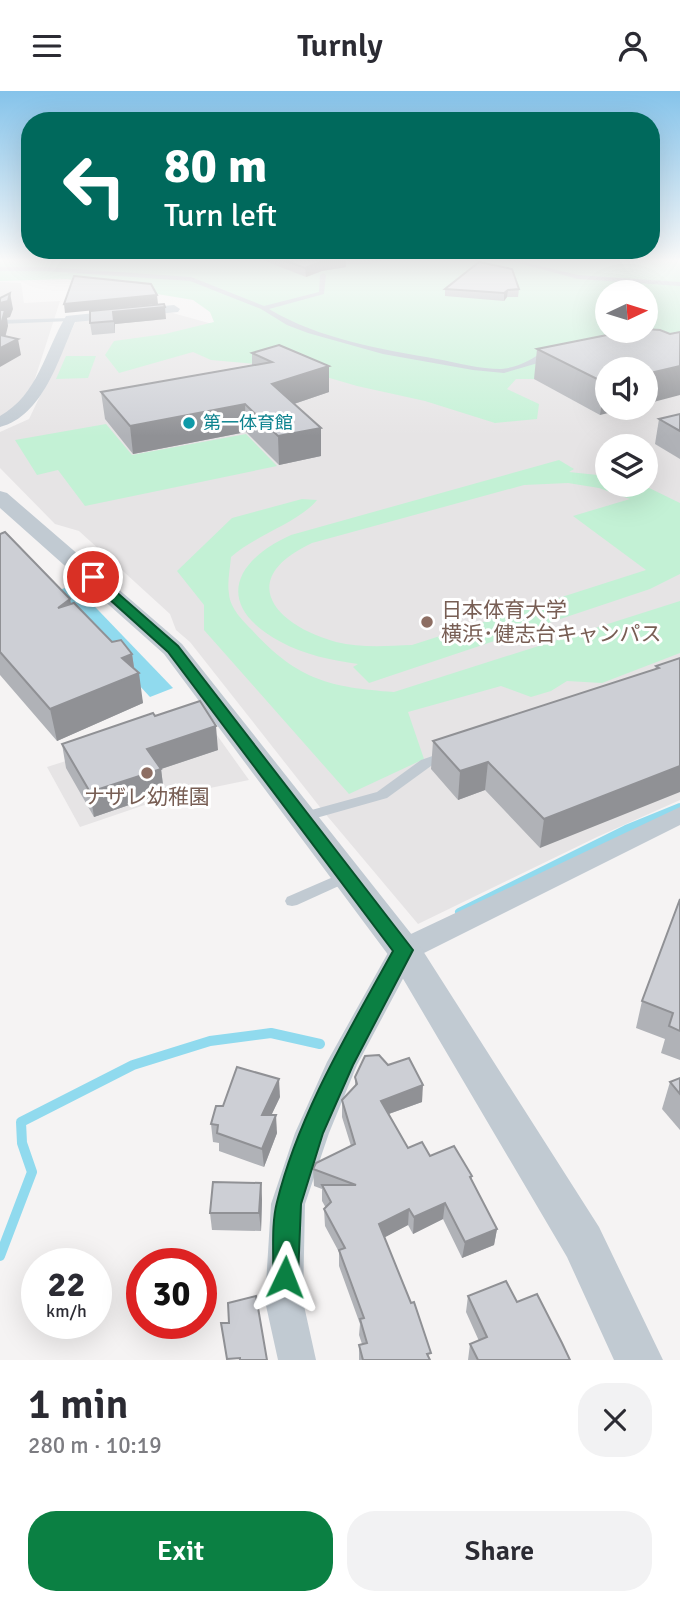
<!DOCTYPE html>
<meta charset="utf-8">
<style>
body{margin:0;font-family:Signika,"Noto Sans JP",sans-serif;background:#f2f2f3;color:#2b2b33;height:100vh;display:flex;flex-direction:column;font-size:26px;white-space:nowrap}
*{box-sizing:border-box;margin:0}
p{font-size:23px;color:#7c7c81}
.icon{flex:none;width:38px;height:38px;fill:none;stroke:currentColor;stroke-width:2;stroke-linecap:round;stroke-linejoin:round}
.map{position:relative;height:1269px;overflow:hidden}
.panel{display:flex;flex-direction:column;background:#fff;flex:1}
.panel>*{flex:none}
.top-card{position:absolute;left:21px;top:21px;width:639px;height:147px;border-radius:28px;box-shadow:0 7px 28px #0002;background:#00695c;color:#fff;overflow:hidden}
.needle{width:46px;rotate:86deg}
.controls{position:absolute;left:595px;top:189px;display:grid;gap:14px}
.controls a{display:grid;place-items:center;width:63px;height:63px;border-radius:50%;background:#fff;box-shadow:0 7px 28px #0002;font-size:35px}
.speed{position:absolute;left:21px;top:1157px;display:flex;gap:14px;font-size:35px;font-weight:700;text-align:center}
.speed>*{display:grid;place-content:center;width:91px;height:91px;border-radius:50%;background:#fff;box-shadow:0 7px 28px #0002;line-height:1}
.speed small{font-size:18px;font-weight:400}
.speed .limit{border:10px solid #d22;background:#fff;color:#111}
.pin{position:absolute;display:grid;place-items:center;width:60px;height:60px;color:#fff;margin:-30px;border:4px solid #fff;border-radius:50%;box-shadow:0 2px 7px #0007}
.me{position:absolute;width:77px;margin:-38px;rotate:2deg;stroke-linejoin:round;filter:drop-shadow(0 0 5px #0008)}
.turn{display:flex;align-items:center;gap:24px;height:147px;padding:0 28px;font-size:32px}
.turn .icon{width:91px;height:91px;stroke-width:2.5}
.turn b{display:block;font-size:49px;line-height:60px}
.round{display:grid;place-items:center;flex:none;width:74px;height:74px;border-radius:28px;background:#f2f2f3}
.head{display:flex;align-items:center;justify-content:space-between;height:119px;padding:0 28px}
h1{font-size:42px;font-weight:600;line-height:52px}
.action{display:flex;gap:14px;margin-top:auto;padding:14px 28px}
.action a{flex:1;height:80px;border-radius:28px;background:#0b8043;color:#fff;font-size:28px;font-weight:600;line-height:80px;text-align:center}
.action a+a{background:#f2f2f3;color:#2b2b33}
header{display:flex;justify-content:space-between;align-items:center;height:91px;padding:0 28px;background:#fff;font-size:32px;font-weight:600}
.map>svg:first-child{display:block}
</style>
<header><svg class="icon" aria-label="menu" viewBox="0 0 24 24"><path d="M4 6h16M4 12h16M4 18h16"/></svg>Turnly<svg class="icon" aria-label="person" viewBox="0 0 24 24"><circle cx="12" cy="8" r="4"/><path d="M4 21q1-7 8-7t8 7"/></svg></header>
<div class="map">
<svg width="680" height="1269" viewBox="0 0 680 1269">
<rect width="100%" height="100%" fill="#f5f3f3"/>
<!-- education -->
<g fill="#e6e4e5" fill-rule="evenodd">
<path d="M0 191 21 192 24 212 60 210 31 300 11 322 0 326Z"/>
<path d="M169 221 285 253 680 263V709L597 746 418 833 323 720 190 551 176 539 170 523 79 440 55 433 0 377V341L29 328 76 230ZM607 278H646V317H607ZM607 355H646V394H607Z"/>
<path d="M204 626 249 689 171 705 80 736 47 676Z"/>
</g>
<!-- green -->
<g fill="#c3f1d5" fill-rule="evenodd">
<path d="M0 168H680V263L553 288H516L507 298 539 313 537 328 495 332 425 310 357 295 292 276 211 269 193 261 119 282 105 264 114 250 165 243 214 231 210 221 193 209 67 188 0 190ZM607 201H646V240H607Z"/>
<path d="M66 265H96L88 287 56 288Z"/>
<path d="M106 333 132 364 246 343 277 375 85 415 58 379 37 384 15 349Z"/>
<path d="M559 369 574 378 569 381 607 385V394H643L680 412V483L650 498 369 592 353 576 358 573C332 569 304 564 281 551 215 516 231 471 291 444ZM568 392 599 397 630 408 573 425 646 479 412 554C387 555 360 557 336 551 274 534 235 488 312 452L524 394Z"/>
<path d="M302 408 317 409C298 432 257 443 231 466 230 478 227 492 229 503 230 517 243 530 252 539 298 589 329 596 394 601L680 510V562L602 592 567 590 551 600 531 606 501 595 408 621 424 668 349 703 204 539V514L177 480 232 427Z"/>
</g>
<!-- water -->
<path fill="#90daee" d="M74 494 173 597 150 606 53 501Z"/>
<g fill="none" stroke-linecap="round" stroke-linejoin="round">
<!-- stream-far1 -->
<path stroke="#90daee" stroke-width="8" d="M459 821 626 738 680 716"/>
<!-- stream -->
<path stroke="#90daee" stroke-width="10" d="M0 1165 32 1081 22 1052 21 1031 133 974 210 950 271 942 320 953"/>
<!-- service -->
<g fill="#c1cad2" fill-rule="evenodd">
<path d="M327 168 351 170 389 168C372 175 344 176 327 168Z"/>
<path d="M503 168H511L578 184 680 191V195L578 188Z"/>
<path d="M0 176H45L191 186 264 215 319 201 320 184 323 182 326 184 324 203 269 218C319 248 380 258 437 268 458 272 480 278 501 278 517 277 533 268 545 259L552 261 538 272 504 282 473 279 383 263 308 242 287 234 261 218 190 190 45 180H0Z"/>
<path d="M72 227V229L70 230 0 233V229Z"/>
<path d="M447 660 453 664 451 667 431 675 387 707 302 731 297 729 295 726 297 723 377 701 421 669Z"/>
<path d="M347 780 352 781 354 785 352 789 297 814 292 815 287 814 285 810 287 806Z"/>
</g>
<!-- minor -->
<g fill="#c1cad2" fill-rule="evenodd">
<path d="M174 214 180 218 178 221 75 231C59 267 43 325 0 336V325C38 304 45 260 66 225Z"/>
<path d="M680 716V734L414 867 357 974 329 1042 305 1113 303 1210 316 1269H278L265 1210 271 1113 295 1042 327 971 394 851Z"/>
</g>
<!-- tertiary -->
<path fill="#c1cad2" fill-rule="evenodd" d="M0 400 7 402 182 553 416 849 599 1136 663 1269H614L567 1166 392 869 164 563 0 417Z"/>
</g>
<!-- wall -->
<g fill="#b0b2b7">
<path d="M260 168H346V176L322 180 306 186Z"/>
<path d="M445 198H519L518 206H507L504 210 445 205Z"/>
<path d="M166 228 115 233V242L92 244 90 232Z"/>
<path d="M670 243 600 324 534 288 537 258Z"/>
<path d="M252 262 329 275V301L294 313 321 337V365L279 374 246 341 133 363 105 328 101 301 252 274Z"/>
<path d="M680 323V368L655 353 659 328Z"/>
<path d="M0 443 70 508 71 512 112 551 132 563 134 577 143 612 57 650 0 584Z"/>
<path d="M680 567 540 757 485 699 458 709 431 678 433 650 655 579 656 575Z"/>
<path d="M155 625 218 659 161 678 164 702 94 726 66 677 62 653Z"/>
<path d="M680 808V969L661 962 665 948 636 937 642 910Z"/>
<path d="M388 974 422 1011 389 1023 408 1057 430 1065 472 1085 471 1089 497 1138 494 1154 462 1167 443 1128 413 1143 408 1134 384 1146 430 1269H359V1254L362 1253 359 1244 360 1233 339 1175V1161L325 1135 324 1118 326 1117 322 1110V1098L314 1095 313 1078 351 1055 342 1026V1009L355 996V986Z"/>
<path d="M680 987V1039L662 1018 670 991Z"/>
<path d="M280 1006 271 1024 277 1042 264 1076 219 1060V1052L213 1051 211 1033Z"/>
<path d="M261 1092 262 1109 261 1140 212 1139 210 1122Z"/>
<path d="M468 1205 517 1211 570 1269H468L470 1253 479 1250 466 1221Z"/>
</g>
<!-- shaded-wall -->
<g fill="#909195">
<path d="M346 168V176L322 180 306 186 305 177 321 171Z"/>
<path d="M508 199 507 206 504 210V202Z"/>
<path d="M10 202 13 218 10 226 7 227 8 235 5 247 0 249V212Z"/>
<path d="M157 204 158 213 65 222 64 213Z"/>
<path d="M165 216 166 228 115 233V242L113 221Z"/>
<path d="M18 248 21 264 0 276V257Z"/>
<path d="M329 275V301L273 320 272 293Z"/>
<path d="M680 275V304L646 313V283Z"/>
<path d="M605 292H607V317H629L600 324Z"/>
<path d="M245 313 246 341 133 363 130 335Z"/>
<path d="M321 337V365L279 374 278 345Z"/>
<path d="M70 508 75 537 58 517Z"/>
<path d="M132 563 135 583 139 582 143 612 57 650 50 618 122 567Z"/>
<path d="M216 635 218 659 161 678 164 702 94 726 90 701 147 658Z"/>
<path d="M488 671 485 699 458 709 460 680Z"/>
<path d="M680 675V701L540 757 544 728Z"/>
<path d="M279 988 280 1006 263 1042 262 1024Z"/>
<path d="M423 994 422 1011 380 1026 381 1010Z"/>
<path d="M276 1024 277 1042 264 1076 262 1058Z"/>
<path d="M261 1092 262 1109 261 1140 259 1122Z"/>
<path d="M445 1112 443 1128 413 1143 414 1126Z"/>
<path d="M409 1118 408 1134 378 1150 379 1133Z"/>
<path d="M497 1138 494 1154 462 1167 465 1151Z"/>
</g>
<!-- building -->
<g fill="#cdcfd5" stroke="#909195" stroke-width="2">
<path d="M281 168H343L321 171 305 177Z"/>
<path d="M479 171 512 178 519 198 508 199 504 202 445 198Z"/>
<path d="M74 185 151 193 157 204 64 213Z"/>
<path d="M10 202 8 210 0 212V207Z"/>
<path d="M164 213 165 216 113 221 114 230 90 232V220Z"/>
<path d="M0 219H5L2 230 0 231Z"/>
<path d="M646 238 660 239 670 243 680 241V275L646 283V278H607V292H605L537 258 627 240H646Z"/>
<path d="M0 244 18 248 0 257Z"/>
<path d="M279 254 329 275 272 293 321 337 278 345 245 313 130 335 101 301 272 271 252 262Z"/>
<path d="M680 323V340L659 328Z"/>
<path d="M5 441 70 508 58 517 74 512 112 551 121 549 132 563 122 567 139 582 50 618 0 561V443Z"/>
<path d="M680 567V675L544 728 488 671 460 680 433 650 659 577 656 575Z"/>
<path d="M200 610 216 635 147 658 161 678 90 701 62 653 153 622 155 625Z"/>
<path d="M680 808V940L669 935 673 922 642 910Z"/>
<path d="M379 964 388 974 409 967 423 994 381 1010 408 1057 422 1051 430 1065 454 1055 472 1085 470 1086 497 1138 465 1151 445 1112 414 1126 409 1118 379 1133 411 1212 414 1211 431 1262 427 1263 430 1269H363L359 1254 367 1252 360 1228 364 1227 339 1159 345 1157 324 1118 331 1111 322 1094H356L313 1078 316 1072 355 1053 342 1009 357 993 355 986 365 965Z"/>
<path d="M237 976 279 988 262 1024H276L262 1058 217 1042 218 1034 211 1033 216 1015H223Z"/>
<path d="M680 987V1003L670 991Z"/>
<path d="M213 1091 261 1092 259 1122H210Z"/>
<path d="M506 1190 517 1211 537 1203 562 1252 570 1269H478L470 1253 487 1246 468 1205Z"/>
<path d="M256 1205 267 1269H240V1267L227 1268 221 1232H229L228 1212Z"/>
</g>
<!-- sky -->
<linearGradient id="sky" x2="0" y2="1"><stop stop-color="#85c3ea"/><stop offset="0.49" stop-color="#fafafa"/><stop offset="1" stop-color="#fafafa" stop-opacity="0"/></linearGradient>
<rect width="680" height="345" fill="url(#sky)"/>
<!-- route -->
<path fill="#0b8043" stroke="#07532c" stroke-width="2" d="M93 482 97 484 178 555 413 859 353 974 323 1042 301 1113 298 1186 294 1195 285 1199 276 1195 273 1186C274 1162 271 1134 277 1111 299 1022 349 940 393 860L168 561 88 489 86 486Z"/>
<!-- markers -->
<circle fill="#0f9aa8" stroke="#fff" stroke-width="2.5" cx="189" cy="332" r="7"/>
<g fill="#8d6e63" stroke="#fff" stroke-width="2.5">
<circle cx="427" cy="531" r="7"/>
<circle cx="147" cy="682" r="7"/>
</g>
<g text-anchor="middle" stroke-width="6" stroke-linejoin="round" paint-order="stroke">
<!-- far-culture labels -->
<g font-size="18" fill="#0d838f" stroke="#fff" text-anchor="start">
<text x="203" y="338">第一体育館</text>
</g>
<!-- education labels -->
<g font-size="21" fill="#785e54" stroke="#fff" text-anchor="start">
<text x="441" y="526">日本体育大学<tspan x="441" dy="24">横浜･健志台キャンパス</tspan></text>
<text x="147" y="713" text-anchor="middle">ナザレ幼稚園</text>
</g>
</g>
</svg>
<div class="controls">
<a><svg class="needle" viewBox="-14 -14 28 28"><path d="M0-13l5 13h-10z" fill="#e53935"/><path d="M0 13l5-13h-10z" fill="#7c7c81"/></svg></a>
<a><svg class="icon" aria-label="sound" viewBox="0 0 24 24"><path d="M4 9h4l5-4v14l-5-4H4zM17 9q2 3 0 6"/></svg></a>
<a><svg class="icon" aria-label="layers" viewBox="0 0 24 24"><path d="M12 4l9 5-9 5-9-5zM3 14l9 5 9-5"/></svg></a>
</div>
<div class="speed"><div>22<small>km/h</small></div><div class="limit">30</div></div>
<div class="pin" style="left:93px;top:486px;background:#d93025"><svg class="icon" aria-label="arrive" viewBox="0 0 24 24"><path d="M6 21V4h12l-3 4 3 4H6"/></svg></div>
<svg class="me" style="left:285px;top:1186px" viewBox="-20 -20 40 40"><path d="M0-17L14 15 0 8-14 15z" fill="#0b8043" stroke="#fff" stroke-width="4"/></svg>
<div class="top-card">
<div class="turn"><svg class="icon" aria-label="left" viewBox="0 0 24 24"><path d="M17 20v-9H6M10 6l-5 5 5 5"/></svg><div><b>80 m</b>Turn left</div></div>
</div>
</div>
<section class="panel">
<div class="head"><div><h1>1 min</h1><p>280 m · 10:19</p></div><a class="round"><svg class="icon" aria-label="close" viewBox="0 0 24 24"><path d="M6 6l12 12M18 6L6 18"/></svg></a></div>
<div class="action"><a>Exit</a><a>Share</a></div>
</section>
